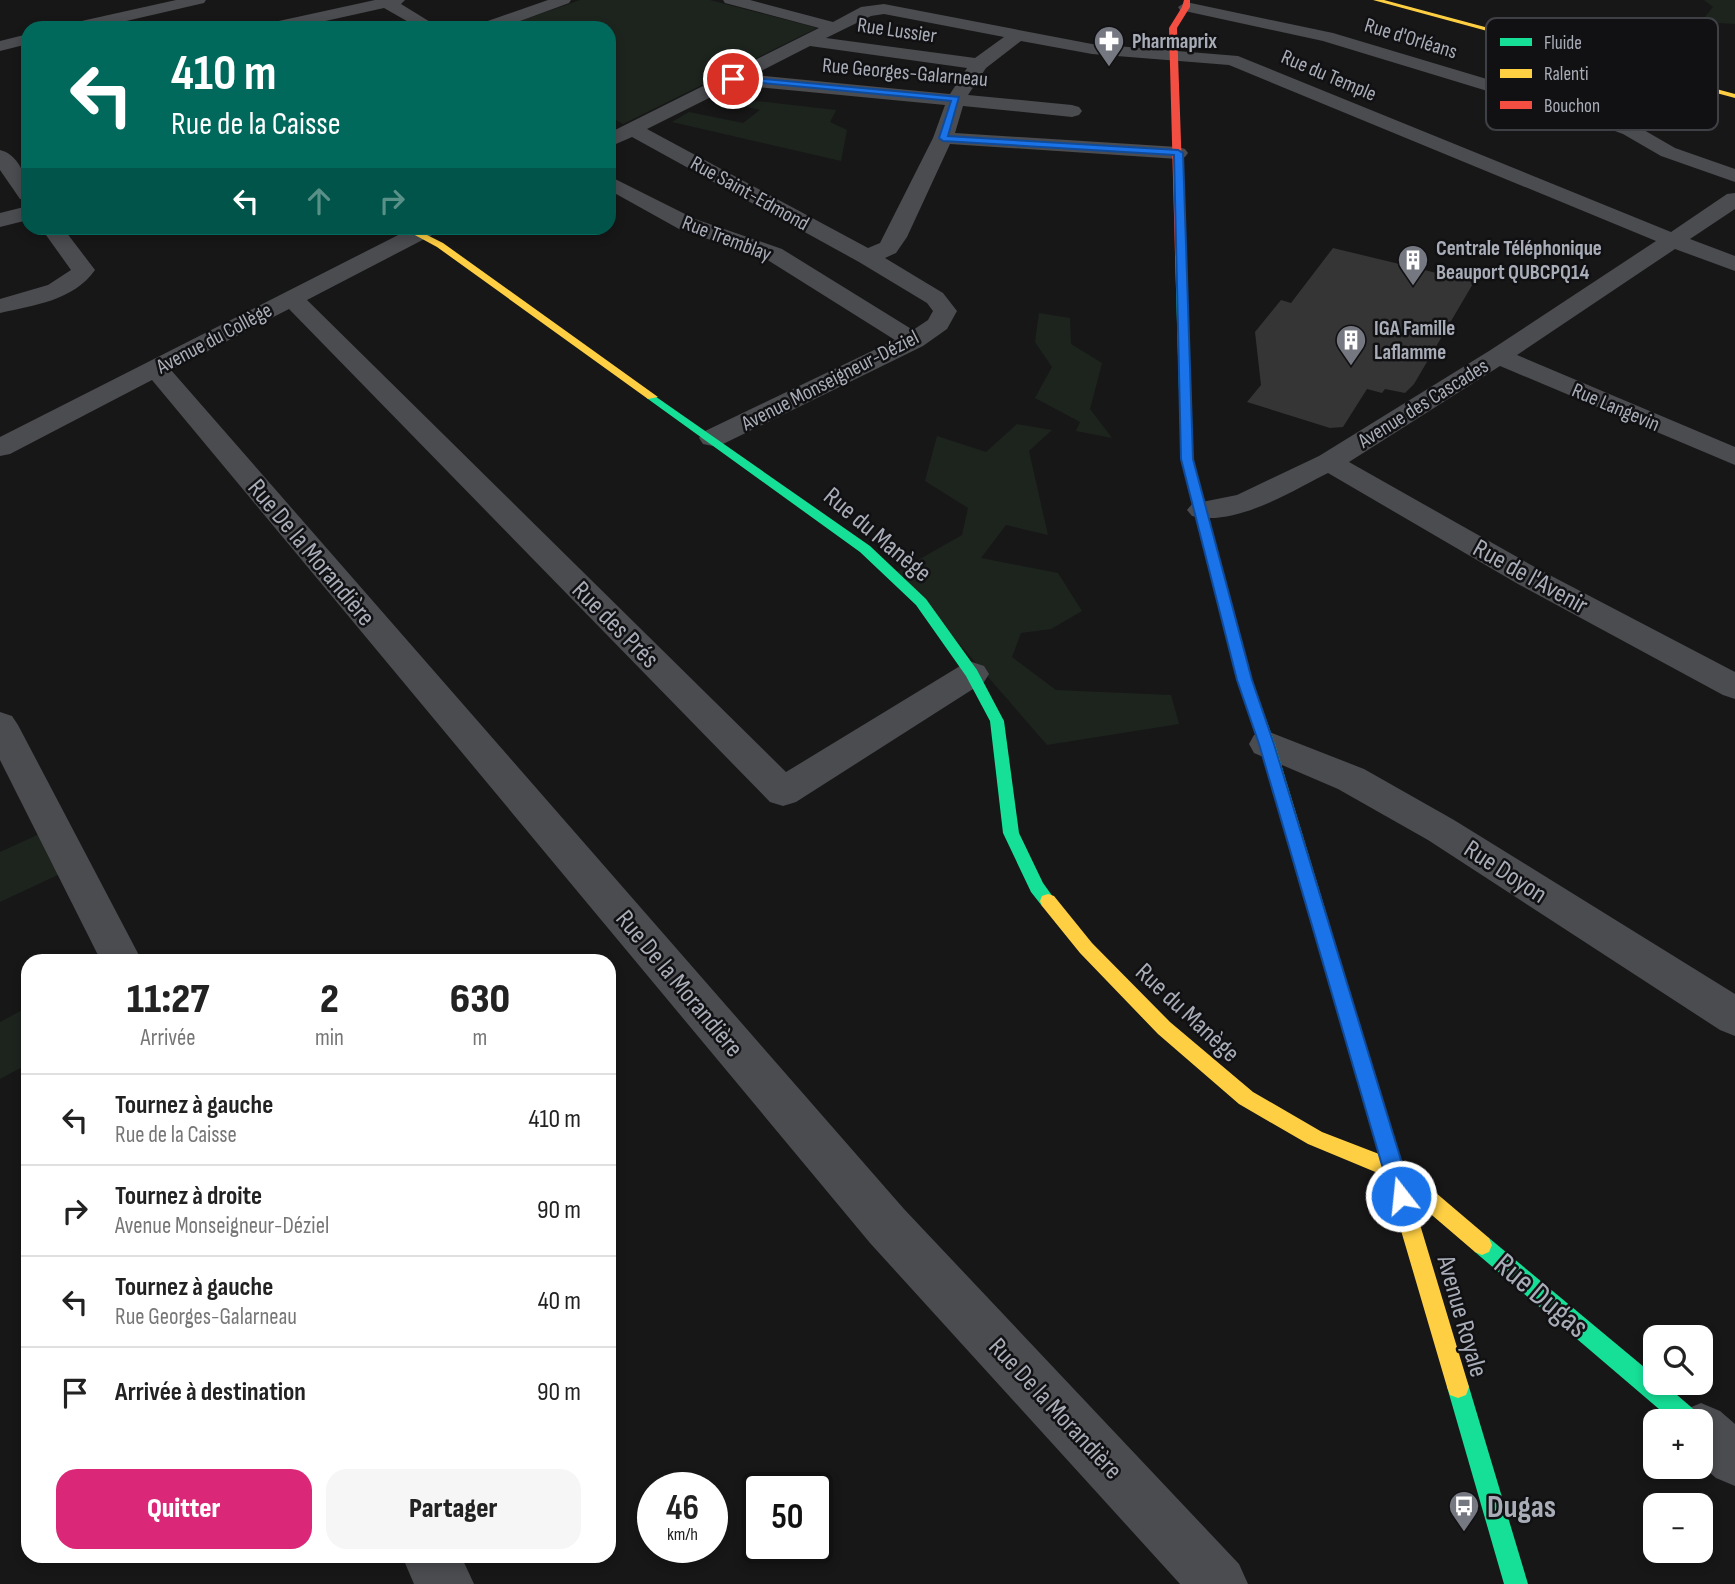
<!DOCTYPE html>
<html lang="fr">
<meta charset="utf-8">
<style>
body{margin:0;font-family:"Sofia Sans Condensed",sans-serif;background:#f6f6f6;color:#222;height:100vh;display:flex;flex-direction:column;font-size:26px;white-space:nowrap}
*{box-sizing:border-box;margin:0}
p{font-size:23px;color:#767676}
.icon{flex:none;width:38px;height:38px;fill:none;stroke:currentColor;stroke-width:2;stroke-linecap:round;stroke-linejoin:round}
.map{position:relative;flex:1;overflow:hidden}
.side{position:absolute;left:21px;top:954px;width:595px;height:609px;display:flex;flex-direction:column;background:#fff;border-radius:21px;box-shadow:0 4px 10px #0003}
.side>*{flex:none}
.banner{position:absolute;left:21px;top:21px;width:595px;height:214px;border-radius:21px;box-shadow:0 4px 10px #0003;background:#00695c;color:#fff;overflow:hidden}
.fabs{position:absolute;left:1643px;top:1325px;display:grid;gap:14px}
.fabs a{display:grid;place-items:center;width:70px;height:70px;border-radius:14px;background:#fff;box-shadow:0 4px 10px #0003;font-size:35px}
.speed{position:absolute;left:637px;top:1472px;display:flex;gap:14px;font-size:35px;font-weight:700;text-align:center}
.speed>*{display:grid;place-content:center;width:91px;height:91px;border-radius:50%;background:#fff;box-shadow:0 4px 10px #0003;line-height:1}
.speed small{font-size:18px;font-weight:400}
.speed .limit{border:4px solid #111;border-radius:10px;background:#fff;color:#111}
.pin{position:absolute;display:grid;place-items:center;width:60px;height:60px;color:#fff;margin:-30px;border:4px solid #fff;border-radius:50%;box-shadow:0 2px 7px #0007}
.me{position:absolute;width:77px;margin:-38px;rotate:344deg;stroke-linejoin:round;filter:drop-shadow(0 0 5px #0008)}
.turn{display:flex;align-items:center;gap:24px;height:147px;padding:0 35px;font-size:32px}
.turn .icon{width:91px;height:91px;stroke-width:2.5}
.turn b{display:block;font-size:49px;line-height:60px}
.lanes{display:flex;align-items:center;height:66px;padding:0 35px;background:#0003;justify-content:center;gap:35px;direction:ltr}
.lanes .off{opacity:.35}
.eta{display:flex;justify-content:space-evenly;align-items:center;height:119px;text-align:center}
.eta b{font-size:42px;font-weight:800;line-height:49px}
.action{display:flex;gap:14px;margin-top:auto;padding:14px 35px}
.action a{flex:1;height:80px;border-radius:21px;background:#db2777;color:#fff;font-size:28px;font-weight:800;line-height:80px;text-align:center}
.action a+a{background:#f6f6f6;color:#222}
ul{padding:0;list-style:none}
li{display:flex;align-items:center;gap:21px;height:91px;padding:0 35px;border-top:2px solid #e0e0e0}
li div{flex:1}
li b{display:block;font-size:26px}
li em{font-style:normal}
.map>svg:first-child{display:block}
</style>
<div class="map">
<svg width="1735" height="1584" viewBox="0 0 1735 1584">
<rect width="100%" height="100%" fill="#171717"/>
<!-- green -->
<g fill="#1d241e">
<path d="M580 0H710L817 28 623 124 609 116V28H519L509 25Z"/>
<path d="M1704 0H1735V24L1701 22 1713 7Z"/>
<path d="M757 101 836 110 830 122 847 130 841 161 672 122 689 112 743 123 760 110 743 106Z"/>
<path d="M1039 313 1070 318 1071 344 1102 363 1090 409 1112 438 1076 431 1080 422 1035 398 1052 367 1035 342Z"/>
<path d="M1017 424 1052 430 1029 451 1048 535 1006 525 981 558 1058 573 1082 611 1051 629 1021 633 1012 657 1056 690 1171 695 1179 724 1047 745 897 572 962 535 968 508 925 481 937 436 986 452Z"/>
<path d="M48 830 62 873 0 902V852Z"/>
<path d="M28 1007V1064L0 1079V1022Z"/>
</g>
<!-- building -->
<path fill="#353536" d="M1333 248 1474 282 1414 384 1405 393 1385 389 1382 393 1367 389 1343 427 1330 428 1247 402 1261 385 1255 332 1281 300 1291 303Z"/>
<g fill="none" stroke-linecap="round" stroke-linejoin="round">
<!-- street -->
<g fill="#4b4c50" fill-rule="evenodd">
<path d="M176 0H206L204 3 96 28H65L68 24Z"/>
<path d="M375 0H405L401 4 440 28H419L384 8 294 28H262L265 24Z"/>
<path d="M548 0H571L569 3 501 28H476L479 24Z"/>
<path d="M723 0H750L833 22 861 7 884 4 1092 44 1238 56 1671 232 1727 194 1735 193V209L1690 239 1735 256V271L1675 249 1517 355 1735 447V465L1500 366 1349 462 1540 570 1735 672V699L1723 695 1518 584 1328 473C1290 492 1235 527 1192 516L1187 510 1192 504 1237 495 1319 456 1489 351 1656 241 1229 65 1092 54 1021 41 986 68 968 95 1072 105 1079 107 1082 111 1079 115 1072 117 963 106 955 133 1178 147 1185 149 1188 153 1185 157 1178 159 950 144 907 237 896 253 885 258 943 293 957 311 947 329 923 346 723 444 713 446 703 444 699 438 703 432 895 340 766 259 679 229 609 190V176L695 219 782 249 913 330 928 320 933 311 927 303 859 262 632 137 609 147V133L819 28 725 3ZM884 14 1004 37 975 58 826 38 871 16ZM810 46 967 68 950 94 753 75ZM735 85 945 105 933 138 880 243 868 248 647 129Z"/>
<path d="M1186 2 1333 33 1610 116 1637 126 1675 148 1735 169V182L1661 156 1623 134 1596 124 1323 41 1180 10 1178 7Z"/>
<path d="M28 34V44L0 51V41Z"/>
<path d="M0 150C21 155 28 182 28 200L20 199 0 170Z"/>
<path d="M28 206V220L0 227V213Z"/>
<path d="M41 228H63L95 270C73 301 34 305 0 313V299L48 285 71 270Z"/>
<path d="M412 228H439L436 233 307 300 786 772 960 666 972 662 984 666 989 674 984 682 796 802 783 806 770 802 289 309 171 370 904 1209 1239 1564 1248 1584H1180L870 1243 152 380 10 454 0 456V437Z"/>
<path d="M0 712 12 716 18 725 142 961H101L0 760Z"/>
<path d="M1267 731 1364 769 1454 820 1735 994V1036L1720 1030 1428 840 1338 789 1254 753 1249 744 1254 735Z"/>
<path d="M1701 1403 1720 1411 1735 1424V1486L1716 1478 1701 1465V1421H1678L1682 1411Z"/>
<path d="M402 1556H461L474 1584H414Z"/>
</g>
<!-- fast -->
<g fill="#16e098" fill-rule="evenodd">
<path d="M1180 252 1185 255 1193 459 1252 680 1275 744 1328 919 1325 924 1319 926 1313 924 1310 919 1259 744 1238 680 1181 459 1175 255Z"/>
<path d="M652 394 870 546 926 599 977 670 1004 721 1019 833 1043 883 1056 901 1054 906 1048 908 1042 906 1031 892 1003 833 990 721 966 676 916 605 860 552 648 399 646 397Z"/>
<path d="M1482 1235 1489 1238 1656 1377V1382H1662L1698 1413 1701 1421V1422L1673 1421 1475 1252 1472 1245 1475 1238Z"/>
<path d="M1458 1376 1466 1379 1469 1387 1528 1584H1504L1447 1387 1450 1379Z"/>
</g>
<!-- slow -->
<g fill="#ffcf43" fill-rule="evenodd">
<path d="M1373 0H1384L1735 94V98Z"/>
<path d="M402 228H413L443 243 658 397 648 399 437 247Z"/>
<path d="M1048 894 1054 896 1092 943 1170 1022 1253 1092 1322 1132 1379 1154 1310 919 1313 914 1319 912 1325 914 1402 1164 1489 1238 1492 1245 1489 1252 1482 1255 1475 1252 1412 1198 1469 1387 1466 1395 1458 1398 1450 1395 1447 1387 1385 1176 1308 1144 1239 1104 1158 1034 1080 953 1042 906 1040 901 1042 896Z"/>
</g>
<!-- jam -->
<path fill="#f24e42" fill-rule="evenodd" d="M1184 0H1190V7L1177 28 1185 255 1180 258 1175 255 1169 28 1182 7Z"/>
</g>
<!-- route -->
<path fill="#1a73e8" stroke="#114b97" stroke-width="2" d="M733 76 959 97 948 136 1178 150 1183 153 1193 459 1252 680 1274 744 1412 1196 1409 1203 1401 1206 1394 1203 1391 1196 1259 744 1237 680 1181 459 1174 155 943 141 939 138 951 101 731 80Z"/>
<!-- icons -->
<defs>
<g id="pharmacy-pin" transform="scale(1.575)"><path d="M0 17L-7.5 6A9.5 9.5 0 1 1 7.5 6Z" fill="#757880" stroke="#111113"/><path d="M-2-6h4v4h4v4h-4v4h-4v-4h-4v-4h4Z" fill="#fff"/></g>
<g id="building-pin" transform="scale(1.575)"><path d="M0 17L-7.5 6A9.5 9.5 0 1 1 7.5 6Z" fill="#757880" stroke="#111113"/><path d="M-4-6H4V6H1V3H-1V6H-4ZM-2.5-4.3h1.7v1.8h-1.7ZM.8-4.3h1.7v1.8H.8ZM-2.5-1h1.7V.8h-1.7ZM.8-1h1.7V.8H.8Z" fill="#fff"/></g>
<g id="bus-pin" transform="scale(1.575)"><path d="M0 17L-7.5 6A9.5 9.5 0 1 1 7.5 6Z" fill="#757880" stroke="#111113"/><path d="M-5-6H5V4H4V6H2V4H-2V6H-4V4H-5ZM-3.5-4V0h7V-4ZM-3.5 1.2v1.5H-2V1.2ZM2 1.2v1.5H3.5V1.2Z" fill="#fff"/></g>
</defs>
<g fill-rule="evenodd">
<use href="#pharmacy-pin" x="1109" y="41"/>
<use href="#building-pin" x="1413" y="260"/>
<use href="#building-pin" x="1351" y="340"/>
<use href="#bus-pin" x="1464" y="1506"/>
</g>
<g text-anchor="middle" stroke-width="5" stroke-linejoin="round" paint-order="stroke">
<!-- far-street labels -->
<g font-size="21" fill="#a8adb8" stroke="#111113">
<text transform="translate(897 30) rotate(8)" y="7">Rue Lussier</text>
<text transform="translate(1411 38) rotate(17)" y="7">Rue d'Orléans</text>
<text transform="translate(905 72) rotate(5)" y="7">Rue Georges-Galarneau</text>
<text transform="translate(1329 75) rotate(23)" y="7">Rue du Temple</text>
<text transform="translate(750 193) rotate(29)" y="7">Rue Saint-Edmond</text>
<text transform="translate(727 238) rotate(21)" y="7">Rue Tremblay</text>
<text transform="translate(214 338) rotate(-28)" y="7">Avenue du Collège</text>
<text transform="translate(830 380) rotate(-27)" y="7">Avenue Monseigneur-Déziel</text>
<text transform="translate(1423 403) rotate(-32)" y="7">Avenue des Cascades</text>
<text transform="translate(1616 407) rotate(23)" y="7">Rue Langevin</text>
</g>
<!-- far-poi labels -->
<g font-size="21" font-weight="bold" fill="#a8adb8" stroke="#111113" text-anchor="start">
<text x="1132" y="48">Pharmaprix</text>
<text x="1436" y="255">Centrale Téléphonique<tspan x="1436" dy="24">Beauport QUBCPQ14</tspan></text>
<text x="1374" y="335">IGA Famille<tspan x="1374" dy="24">Laflamme</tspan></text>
</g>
<!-- street labels -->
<g font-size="26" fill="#a8adb8" stroke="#111113">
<text transform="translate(878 534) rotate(40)" y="9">Rue du Manège</text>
<text transform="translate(312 552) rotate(50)" y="9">Rue De la Morandière</text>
<text transform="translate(1531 576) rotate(29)" y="9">Rue de l'Avenir</text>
<text transform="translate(616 624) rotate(45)" y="9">Rue des Prés</text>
<text transform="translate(1506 871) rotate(33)" y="9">Rue Doyon</text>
<text transform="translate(680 983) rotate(50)" y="9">Rue De la Morandière</text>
<text transform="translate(1188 1012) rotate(43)" y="9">Rue du Manège</text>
<text transform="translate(1463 1316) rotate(74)" y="9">Avenue Royale</text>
<text transform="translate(1056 1408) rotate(47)" y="9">Rue De la Morandière</text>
</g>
<!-- near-street labels -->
<g font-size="32" fill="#a8adb8" stroke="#111113">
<text transform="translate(1542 1295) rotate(40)" y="11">Rue Dugas</text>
</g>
<!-- near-poi labels -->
<g font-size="32" font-weight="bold" fill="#a8adb8" stroke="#111113" text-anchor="start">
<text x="1487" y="1517">Dugas</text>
</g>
</g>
<!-- legend -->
<rect x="1486" y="18" width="232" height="112" rx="10" fill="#111113" stroke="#3e4045" stroke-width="2"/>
<rect x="1500" y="38" width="32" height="8" fill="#16e098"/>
<rect x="1500" y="69" width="32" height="9" fill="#ffcf43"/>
<rect x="1500" y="101" width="32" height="8" fill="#f24e42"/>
<g font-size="19" fill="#a8adb8">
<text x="1544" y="49">Fluide</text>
<text x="1544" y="80">Ralenti</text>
<text x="1544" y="112">Bouchon</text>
</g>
</svg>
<div class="fabs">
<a><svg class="icon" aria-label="search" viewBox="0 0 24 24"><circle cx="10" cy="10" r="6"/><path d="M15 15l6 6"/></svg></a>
<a>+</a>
<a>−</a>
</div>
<div class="speed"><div>46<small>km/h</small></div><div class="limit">50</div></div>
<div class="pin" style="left:733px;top:79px;background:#d93025"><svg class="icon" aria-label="arrive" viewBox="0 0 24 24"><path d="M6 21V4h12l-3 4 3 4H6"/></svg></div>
<svg class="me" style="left:1401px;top:1196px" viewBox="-20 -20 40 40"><circle r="17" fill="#1a73e8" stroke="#fff" stroke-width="3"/><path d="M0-11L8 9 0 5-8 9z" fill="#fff"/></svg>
<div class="banner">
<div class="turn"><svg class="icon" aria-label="left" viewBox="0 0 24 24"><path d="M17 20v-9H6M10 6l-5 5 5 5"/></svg><div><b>410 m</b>Rue de la Caisse</div></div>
<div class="lanes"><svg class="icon" aria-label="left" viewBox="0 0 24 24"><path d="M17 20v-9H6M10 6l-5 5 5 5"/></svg><svg class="icon off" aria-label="ahead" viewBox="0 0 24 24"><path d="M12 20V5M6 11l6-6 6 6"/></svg><svg class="icon off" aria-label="right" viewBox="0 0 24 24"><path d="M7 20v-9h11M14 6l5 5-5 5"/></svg></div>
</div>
<section class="side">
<div class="eta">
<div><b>11:27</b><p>Arrivée</p></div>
<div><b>2</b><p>min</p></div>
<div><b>630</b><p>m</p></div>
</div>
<ul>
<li><svg class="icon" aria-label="left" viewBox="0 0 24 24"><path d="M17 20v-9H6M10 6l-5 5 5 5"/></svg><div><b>Tournez à gauche</b><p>Rue de la Caisse</p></div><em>410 m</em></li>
<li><svg class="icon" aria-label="right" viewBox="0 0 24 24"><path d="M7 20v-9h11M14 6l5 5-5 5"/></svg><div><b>Tournez à droite</b><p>Avenue Monseigneur-Déziel</p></div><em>90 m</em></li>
<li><svg class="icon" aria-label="left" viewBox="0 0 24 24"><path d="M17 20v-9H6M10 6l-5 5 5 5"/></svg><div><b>Tournez à gauche</b><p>Rue Georges-Galarneau</p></div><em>40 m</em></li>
<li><svg class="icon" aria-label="arrive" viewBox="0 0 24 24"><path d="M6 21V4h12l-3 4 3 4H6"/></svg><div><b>Arrivée à destination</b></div><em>90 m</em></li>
</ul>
<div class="action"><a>Quitter</a><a>Partager</a></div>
</section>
</div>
